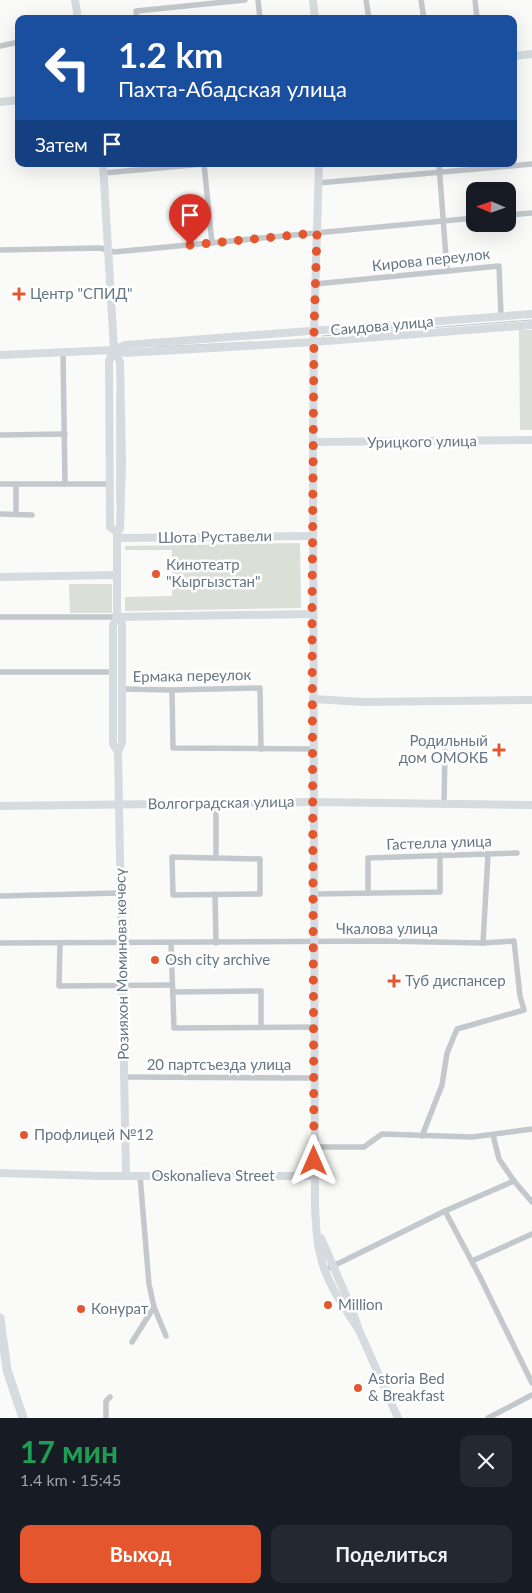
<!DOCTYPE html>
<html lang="ru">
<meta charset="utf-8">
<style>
body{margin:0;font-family:Lato,sans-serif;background:#242831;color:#f1f3f6;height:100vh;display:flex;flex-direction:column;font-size:19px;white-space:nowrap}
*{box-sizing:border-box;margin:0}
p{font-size:16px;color:#9ea1a6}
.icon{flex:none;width:28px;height:28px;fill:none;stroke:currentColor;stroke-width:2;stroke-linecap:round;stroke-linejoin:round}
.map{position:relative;height:1418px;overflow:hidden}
.drawer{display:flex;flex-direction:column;background:#171b24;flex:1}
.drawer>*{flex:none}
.guide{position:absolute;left:15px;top:15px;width:502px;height:152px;border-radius:10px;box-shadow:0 5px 20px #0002;background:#1a4fa0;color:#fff;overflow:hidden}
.needle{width:32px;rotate:272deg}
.fabs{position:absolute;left:466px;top:182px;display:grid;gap:10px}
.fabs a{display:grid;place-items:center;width:50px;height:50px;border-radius:10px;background:#171b24;box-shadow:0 5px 20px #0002;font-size:25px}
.pin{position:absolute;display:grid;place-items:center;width:42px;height:42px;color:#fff;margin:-51px -21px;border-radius:50% 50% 50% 0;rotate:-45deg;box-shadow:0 0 5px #0007}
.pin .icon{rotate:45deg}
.me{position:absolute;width:55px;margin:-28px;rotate:0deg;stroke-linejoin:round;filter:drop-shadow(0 0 4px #0008)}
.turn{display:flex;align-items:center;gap:18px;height:105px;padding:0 20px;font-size:22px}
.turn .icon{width:65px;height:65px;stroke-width:2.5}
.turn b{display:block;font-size:35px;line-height:42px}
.then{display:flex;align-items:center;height:48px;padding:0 20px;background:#0003;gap:10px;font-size:19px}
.round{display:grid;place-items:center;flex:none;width:52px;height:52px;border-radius:10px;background:#242831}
.headline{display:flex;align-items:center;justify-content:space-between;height:85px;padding:0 20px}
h1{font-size:30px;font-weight:700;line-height:38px;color:#1e9e55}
.button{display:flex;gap:10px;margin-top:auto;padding:10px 20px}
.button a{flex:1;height:58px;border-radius:10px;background:#e4572e;color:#fff;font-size:20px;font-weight:700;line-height:58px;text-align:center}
.button a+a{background:#242831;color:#f1f3f6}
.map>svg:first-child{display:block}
</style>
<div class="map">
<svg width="532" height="1418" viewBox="0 0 532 1418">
<rect width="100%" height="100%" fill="#fafaf8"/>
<!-- green -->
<g fill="#dadfd7">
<path d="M519 330H532V430H520Z"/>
<path d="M300 543 301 608 125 611V597L172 596V550H125V546Z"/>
<path d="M69 584H112V613H70Z"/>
</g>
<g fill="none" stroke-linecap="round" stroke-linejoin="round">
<!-- stream -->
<g stroke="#bbc7cb" stroke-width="1">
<path d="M322 336 532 320"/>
<path d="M155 347 251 342"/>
<path d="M117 393V504"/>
</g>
<!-- street -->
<g stroke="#c3c8cc" stroke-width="5.5">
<path d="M258 0 260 19"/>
<path d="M366 0 369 19"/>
<path d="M421 0 424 19"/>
<path d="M475 0 477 19"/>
<path d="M137 19 136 11 245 0"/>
<path d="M0 46 19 42"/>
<path d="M204 164 212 243"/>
<path d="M439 164 447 271"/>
<path d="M104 173 203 164"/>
<path d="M318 183 532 164"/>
<path d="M508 215 532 213"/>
<path d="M0 250 100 248 114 252 475 218"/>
<path d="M315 284 499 266 501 316"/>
<path d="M63 353 65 484"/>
<path d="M0 435 65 434"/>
<path d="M0 484H110"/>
<path d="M16 484V514"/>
<path d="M0 514 32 515"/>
<path d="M0 617H117"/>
<path d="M0 672H113"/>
<path d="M123 689 172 690 260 688 261 749"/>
<path d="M172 690 173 748 313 749"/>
<path d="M216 804V858"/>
<path d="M444 805 445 751"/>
<path d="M172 857 260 859V894L173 895Z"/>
<path d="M368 893V858L517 853"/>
<path d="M215 894 216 943"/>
<path d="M314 894 440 892V855"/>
<path d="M0 896 120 893"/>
<path d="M0 943 382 941 483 943 514 941 520 996 524 1010 457 1029 447 1053 442 1085 422 1136"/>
<path d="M171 943 174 1028 315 1027"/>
<path d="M483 943 488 854"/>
<path d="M60 944 59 986 171 985"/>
<path d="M173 992 261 991V1027"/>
<path d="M124 1077 315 1078"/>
<path d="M493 1135 499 1159 514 1181 445 1211 479 1275 532 1383"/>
<path d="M314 1147H364L382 1134 472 1137 532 1129"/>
<path d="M514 1181 532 1202"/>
<path d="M472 1261 532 1234"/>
<path d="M325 1270 445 1211"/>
<path d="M154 1307 166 1336"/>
<path d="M132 1342 154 1307 149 1284 140 1176"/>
<path d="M106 1418V1401L110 1397"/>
<path d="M488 1418 532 1395"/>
</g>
<!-- secondary -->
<g stroke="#d6dbdf" stroke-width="8">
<path d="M75 0 78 19"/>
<path d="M313 0 315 19"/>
<path d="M514 56 532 54"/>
<path d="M0 102 19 100"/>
<path d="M103 164 114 350 120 362 122 462 120 529 117 532V617L113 625V744L118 752"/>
<path d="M319 164 314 331 313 442 315 1207C316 1222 316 1239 320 1254 326 1282 343 1306 359 1330"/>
<path d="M114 350 125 345 532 314"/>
<path d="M114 350 109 361 110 527 117 532"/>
<path d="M0 355 114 350 125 353 314 342 532 325"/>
<path d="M313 442 532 440"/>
<path d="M118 538 313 536"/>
<path d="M0 577 117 575"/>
<path d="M117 617 122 623V743L118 752 126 1176"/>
<path d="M117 617 312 614"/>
<path d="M313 699 363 702 532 700"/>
<path d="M0 806 314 802 532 805"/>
<path d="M0 1173 99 1176H315"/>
<path d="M321 1238 351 1307 359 1330 398 1418"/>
</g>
<!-- primary -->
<path stroke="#d6dbdf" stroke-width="9" d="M0 1318 7 1370 23 1418"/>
</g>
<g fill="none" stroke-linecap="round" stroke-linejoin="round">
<!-- route -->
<path stroke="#e4572e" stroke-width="9" stroke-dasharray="0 16.2" d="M190 245 317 233 314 331 312 614 314 1161"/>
</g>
<!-- markers -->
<g fill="#e4572e" stroke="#fff" stroke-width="2">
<path d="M16.5 286.5h5v5h5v5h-5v5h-5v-5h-5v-5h5z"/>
<circle cx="156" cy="574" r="5"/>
<path d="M496.5 742.5h5v5h5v5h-5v5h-5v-5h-5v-5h5z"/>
<circle cx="155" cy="960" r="5"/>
<path d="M391.5 973.5h5v5h5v5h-5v5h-5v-5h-5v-5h5z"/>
<circle cx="24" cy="1135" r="5"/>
<circle cx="328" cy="1305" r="5"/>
<circle cx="81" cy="1309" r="5"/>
<circle cx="358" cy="1388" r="5"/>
</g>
<g text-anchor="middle" stroke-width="5" stroke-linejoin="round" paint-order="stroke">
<!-- street labels -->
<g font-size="15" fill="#657683" stroke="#fff">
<text transform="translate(431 260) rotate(-6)" y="5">Кирова переулок</text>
<text transform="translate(382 326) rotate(-5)" y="5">Саидова улица</text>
<text transform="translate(422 442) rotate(-1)" y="5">Урицкого улица</text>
<text transform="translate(215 537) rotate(-1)" y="5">Шота Руставели</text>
<text transform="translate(192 676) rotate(-1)" y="5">Ермака переулок</text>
<text transform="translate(221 803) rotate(-1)" y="5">Волгоградская улица</text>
<text transform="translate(439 843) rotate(-2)" y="5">Гастелла улица</text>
<text x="387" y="934">Чкалова улица</text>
<text transform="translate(122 964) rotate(-91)" y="5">Розияхон Моминова көчөсү</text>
<text x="219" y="1070">20 партсъезда улица</text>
<text x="213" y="1181">Oskonalieva Street</text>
</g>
<!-- poi labels -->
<g font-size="15" fill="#657683" stroke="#fff" text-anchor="start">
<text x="30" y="299">Центр "СПИД"</text>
<text x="166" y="570">Кинотеатр<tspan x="166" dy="17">"Кыргызстан"</tspan></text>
<text x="488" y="746" text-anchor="end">Родильный<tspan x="488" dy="17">дом ОМОКБ</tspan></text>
<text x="165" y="965">Osh city archive</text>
<text x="405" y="986">Туб диспансер</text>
<text x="34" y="1140">Профлицей №12</text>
<text x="338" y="1310">Million</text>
<text x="91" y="1314">Конурат</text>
<text x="368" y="1384">Astoria Bed<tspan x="368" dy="17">&amp; Breakfast</tspan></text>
</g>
</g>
</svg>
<div class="fabs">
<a><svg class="needle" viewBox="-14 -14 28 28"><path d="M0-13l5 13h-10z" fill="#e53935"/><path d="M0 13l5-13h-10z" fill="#9ea1a6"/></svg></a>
</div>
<div class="pin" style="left:190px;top:245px;background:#d93025"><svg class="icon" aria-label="arrive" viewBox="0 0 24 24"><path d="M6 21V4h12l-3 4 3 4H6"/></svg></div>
<svg class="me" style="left:314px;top:1161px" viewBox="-20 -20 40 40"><path d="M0-17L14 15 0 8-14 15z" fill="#e4572e" stroke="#fff" stroke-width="4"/></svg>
<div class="guide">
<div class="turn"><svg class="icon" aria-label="left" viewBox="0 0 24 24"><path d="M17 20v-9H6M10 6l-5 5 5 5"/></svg><div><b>1.2 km</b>Пахта-Абадская улица</div></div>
<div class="then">Затем<svg class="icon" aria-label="arrive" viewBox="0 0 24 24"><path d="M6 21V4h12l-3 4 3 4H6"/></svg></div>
</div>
</div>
<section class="drawer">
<div class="headline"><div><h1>17 мин</h1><p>1.4 km · 15:45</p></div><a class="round"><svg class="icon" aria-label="close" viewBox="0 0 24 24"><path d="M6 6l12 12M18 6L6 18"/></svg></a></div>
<div class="button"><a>Выход</a><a>Поделиться</a></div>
</section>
